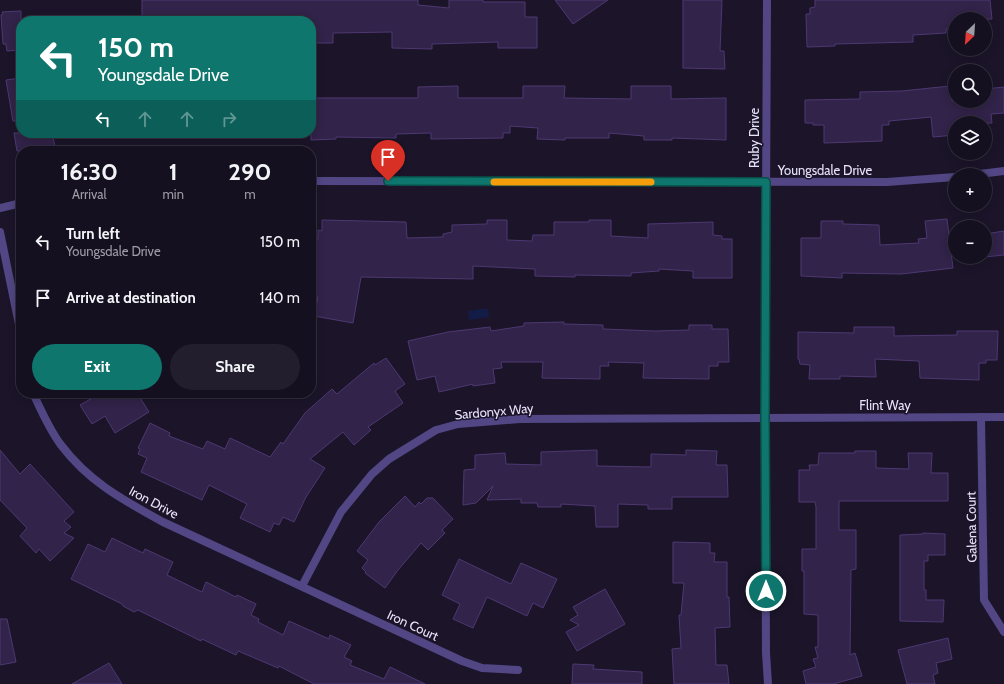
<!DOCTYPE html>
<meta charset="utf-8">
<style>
body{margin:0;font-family:Cabin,sans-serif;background:#221e2d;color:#f1f3f6;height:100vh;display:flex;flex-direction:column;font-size:15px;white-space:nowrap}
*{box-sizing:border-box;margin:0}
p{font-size:13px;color:#9d9da5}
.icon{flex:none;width:22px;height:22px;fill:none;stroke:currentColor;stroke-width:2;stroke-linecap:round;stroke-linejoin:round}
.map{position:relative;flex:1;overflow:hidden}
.drawer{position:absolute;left:16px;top:146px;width:300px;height:252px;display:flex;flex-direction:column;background:#151020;border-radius:16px;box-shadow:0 2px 10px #0003,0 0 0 1px #34303e}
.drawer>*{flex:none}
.guide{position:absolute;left:16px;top:16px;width:300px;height:122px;border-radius:16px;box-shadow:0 2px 10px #0003,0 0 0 1px #34303e;background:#0f766e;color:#fff;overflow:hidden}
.needle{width:26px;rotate:205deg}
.tools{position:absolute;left:948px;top:12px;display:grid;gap:8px}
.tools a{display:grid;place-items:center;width:44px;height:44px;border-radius:50%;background:#151020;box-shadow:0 2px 10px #0003,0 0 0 1px #34303e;font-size:20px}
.pin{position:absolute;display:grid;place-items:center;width:34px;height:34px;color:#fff;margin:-41px -17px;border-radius:50% 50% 50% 0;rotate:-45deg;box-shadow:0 0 4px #0007}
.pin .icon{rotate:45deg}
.me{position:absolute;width:44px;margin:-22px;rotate:0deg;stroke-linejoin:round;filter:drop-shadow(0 0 3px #0008)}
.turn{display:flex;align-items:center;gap:14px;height:84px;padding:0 16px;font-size:18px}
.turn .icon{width:52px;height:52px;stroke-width:2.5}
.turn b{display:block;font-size:28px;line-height:34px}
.lanes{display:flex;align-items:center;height:38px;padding:0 16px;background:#0003;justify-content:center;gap:20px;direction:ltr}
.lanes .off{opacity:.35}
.eta{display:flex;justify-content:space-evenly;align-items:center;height:68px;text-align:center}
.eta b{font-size:24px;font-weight:700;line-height:28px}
.cta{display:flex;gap:8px;margin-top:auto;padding:8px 16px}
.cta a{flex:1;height:46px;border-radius:24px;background:#0f766e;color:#fff;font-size:16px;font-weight:700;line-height:46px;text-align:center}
.cta a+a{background:#221e2d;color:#f1f3f6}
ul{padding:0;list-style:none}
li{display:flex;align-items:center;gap:12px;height:56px;padding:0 16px}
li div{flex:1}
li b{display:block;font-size:15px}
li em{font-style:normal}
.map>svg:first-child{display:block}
</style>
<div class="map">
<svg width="1004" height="684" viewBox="0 0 1004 684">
<rect width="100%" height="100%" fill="#1c152a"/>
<!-- water -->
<path fill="#121c46" d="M488 308 489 317 469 320 468 311Z"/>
<!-- building -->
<g fill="#312349" stroke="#4d3872">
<path d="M142 0H418V5L449 8V0H483V2H525V17H537V48H498V42L432 44V49L392 48V32L333 33V43H311V21H142Z"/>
<path d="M555 0H608L573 24Z"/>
<path d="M683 0H722L720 51H724L725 69 683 68Z"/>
<path d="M815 0H990L992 19H955V29H946V33L913 35V42L835 44V46L807 47 806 14H810V8L815 7Z"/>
<path d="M21 11V50L7 51 6 44H3L1 15 3 14 2 12Z"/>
<path d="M21 78V121H13L6 80Z"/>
<path d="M458 86V98H523V86H565L564 98 631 99V86H671V99L726 98V140L672 138V140H644V136L609 133V138H565V140L537 139 538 128 510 126V133H503V138L431 139V133L396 134V138L336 137V139L311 140V98H418V87Z"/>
<path d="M950 86 952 101H985V89L1004 87V113L991 114 992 123H955V135L933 137 931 117 889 121V125H882V141L824 143V125H813V123H805V100L860 99V92L902 91Z"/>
<path d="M14 133H52L56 151H17Z"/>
<path d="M947 219 953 268 901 274 842 273V278L801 276V238H821V221H843V224L879 225 880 245 919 243 918 239 927 238 925 221Z"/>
<path d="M322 220 406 222 407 238 443 237V234L452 232V225L487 224V220H507V240L532 241 533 235H554V222H589V220H611V236L648 238V224L713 222V235L722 236V239H732V278H693V271L659 269V271L631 273V276L575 275V277L535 276V269L473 266V279L361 277 353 323 314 316 318 297 311 296V239H318V230L322 231Z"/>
<path d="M1004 231V255L985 257V234Z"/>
<path d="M564 322V324L603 325V329L655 331 689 330V325H712V329H728L729 362H718V366H709V379L643 378 644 363 608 362 609 366H600V379L542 378 543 362H501L502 368 493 369 495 383 473 386V384L439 392 435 376 417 380 408 341 448 332 490 327 491 331 524 326V323Z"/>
<path d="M854 327H894V336L957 335V331H998L997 360H986V363H979V380L920 378 919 361 875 359 876 377 840 376V379H809L810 365 800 364 799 359H798V332L854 333Z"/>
<path d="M386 358 405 384 395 391 403 403 368 427 371 430 354 445 343 432 310 459 325 468 306 497 294 522 283 517 279 525 274 523 270 532 240 518 247 504 209 485 202 500 141 472 147 458 138 454 140 449 138 448 150 423 170 433 169 436 203 449 207 441 225 449 230 438 270 457 281 442 283 444 305 413 332 389 337 394 374 363 375 365Z"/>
<path d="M101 393H137L149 412 115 433 105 416 92 424 80 405Z"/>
<path d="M0 450 20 474 30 464 74 512 64 521 71 527 64 533 74 538 50 561 39 549 36 553 20 536 27 528 0 500Z"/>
<path d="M597 450V466L651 467V454L686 455V450L717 451 716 465H727L728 497H672V509H648V505L618 504V527H596L595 506 561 504V507H538L537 503H521V499L487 500 493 486 476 503 463 505 464 470 475 469V455L505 453 506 464 541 465V452Z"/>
<path d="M855 451H876V468L909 469 908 453H932L931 473H948V501H839V530H856V569L851 570 850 655 855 653 862 676 833 684H806L803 671 816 667 813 659 818 658 815 647H818V615L804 614V571H802V549H816V507L815 502H799V470H810L809 465H818L819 453H855Z"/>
<path d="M405 496 415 507 419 502 421 504 427 498H433L453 519 442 530 445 533 428 550 421 543 398 570 385 588 365 573 366 572 362 568 368 560 357 551 379 522Z"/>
<path d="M923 533 945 534V555H928V561H924V590H926V600H944L943 622 900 621V535L923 534Z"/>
<path d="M112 538 143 553 145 549 173 562 167 575 202 592 206 582 236 597 237 595 256 604 251 615 259 619 258 622 283 635 289 621 329 639 330 635 351 645 344 657 352 661 350 665 384 679 390 667 425 684H314L279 666 278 668 238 651 236 655 202 639 201 641 138 610 134 612 123 606 122 604 71 579 88 544 105 552Z"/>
<path d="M673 542 710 543V553H715L714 562H727V597H729L730 627 715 628 716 665H727L729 684H674L672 649 681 648 679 615H681L684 583H673Z"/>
<path d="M459 559 511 584 521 563 557 579 543 608 533 603 527 616 487 597 473 628 453 619 460 604 442 595Z"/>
<path d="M605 589 625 624 577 651 566 632 579 625 570 620 578 615 573 607Z"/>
<path d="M0 619H7L16 662 0 665Z"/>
<path d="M948 638 952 659 936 663 938 673 933 675 935 684H907L898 650Z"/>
<path d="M109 663 122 684H72Z"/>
<path d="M573 664 594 665 593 669 642 672V684H572Z"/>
</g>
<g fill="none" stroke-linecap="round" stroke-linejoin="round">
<!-- minor -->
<g stroke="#524684" stroke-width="8">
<path d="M767 0 765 417 766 653 768 684"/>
<path d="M0 232 21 334"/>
<path d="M33 393C41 410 49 429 61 445 89 482 123 500 163 522L462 661 482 668 518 670"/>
<path d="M981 417 984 600 1004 632"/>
<path d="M302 586 341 512 372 474 389 459 436 430 458 424 520 419 1004 417"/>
</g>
<!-- tertiary -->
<g stroke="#524684" stroke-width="8">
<path d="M972 175 1004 171"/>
<path d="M311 181 887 182 955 177"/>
<path d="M0 208 21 203"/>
</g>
</g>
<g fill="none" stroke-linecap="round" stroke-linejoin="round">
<!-- route casing -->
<g stroke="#0a4d48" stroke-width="10">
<path id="route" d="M388 181 766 182 765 417 766 591"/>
</g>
<!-- route -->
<use href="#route" stroke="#0f766e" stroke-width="7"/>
<!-- slow -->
<path stroke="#f59e0b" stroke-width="7" d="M494 182H651"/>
</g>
<g text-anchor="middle" stroke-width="3" stroke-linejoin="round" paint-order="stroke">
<!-- street labels -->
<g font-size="13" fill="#e9e2fb" stroke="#1c152a">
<text transform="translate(754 138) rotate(-90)" y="5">Ruby Drive</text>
<text x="825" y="175">Youngsdale Drive</text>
<text x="885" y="410">Flint Way</text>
<text transform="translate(494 411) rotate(-5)" y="5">Sardonyx Way</text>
<text transform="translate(154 502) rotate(28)" y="5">Iron Drive</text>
<text transform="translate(971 527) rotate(-91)" y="5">Galena Court</text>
<text transform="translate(413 625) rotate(25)" y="5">Iron Court</text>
</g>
</g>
</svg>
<div class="tools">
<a><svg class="needle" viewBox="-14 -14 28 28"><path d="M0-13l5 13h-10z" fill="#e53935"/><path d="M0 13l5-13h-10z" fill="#9d9da5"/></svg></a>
<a><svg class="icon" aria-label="search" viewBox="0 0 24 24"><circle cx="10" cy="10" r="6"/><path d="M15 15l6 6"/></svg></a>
<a><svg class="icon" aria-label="layers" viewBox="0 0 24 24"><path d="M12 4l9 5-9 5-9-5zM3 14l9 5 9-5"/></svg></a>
<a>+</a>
<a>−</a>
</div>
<div class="pin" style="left:388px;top:181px;background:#d93025"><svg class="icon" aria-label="arrive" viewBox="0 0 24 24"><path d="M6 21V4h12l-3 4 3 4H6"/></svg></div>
<svg class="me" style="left:766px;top:591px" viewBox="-20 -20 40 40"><circle r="17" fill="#0f766e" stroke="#fff" stroke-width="3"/><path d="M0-11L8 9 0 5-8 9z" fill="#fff"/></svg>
<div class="guide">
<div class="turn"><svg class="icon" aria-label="left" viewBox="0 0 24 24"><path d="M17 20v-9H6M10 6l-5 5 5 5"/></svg><div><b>150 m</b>Youngsdale Drive</div></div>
<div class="lanes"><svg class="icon" aria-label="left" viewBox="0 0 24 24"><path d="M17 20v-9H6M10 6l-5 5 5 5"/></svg><svg class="icon off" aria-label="ahead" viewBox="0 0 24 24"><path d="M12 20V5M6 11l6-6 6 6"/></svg><svg class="icon off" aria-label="ahead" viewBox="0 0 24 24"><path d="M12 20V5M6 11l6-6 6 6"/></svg><svg class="icon off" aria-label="right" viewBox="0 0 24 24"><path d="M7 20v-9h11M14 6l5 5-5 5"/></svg></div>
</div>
<section class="drawer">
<div class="eta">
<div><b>16:30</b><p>Arrival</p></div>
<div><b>1</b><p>min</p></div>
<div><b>290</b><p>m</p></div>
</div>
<ul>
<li><svg class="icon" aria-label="left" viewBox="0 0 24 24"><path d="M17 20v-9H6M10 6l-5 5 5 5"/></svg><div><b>Turn left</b><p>Youngsdale Drive</p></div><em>150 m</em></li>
<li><svg class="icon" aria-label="arrive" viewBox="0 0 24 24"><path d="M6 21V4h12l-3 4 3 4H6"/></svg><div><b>Arrive at destination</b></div><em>140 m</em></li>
</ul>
<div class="cta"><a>Exit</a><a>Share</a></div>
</section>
</div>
